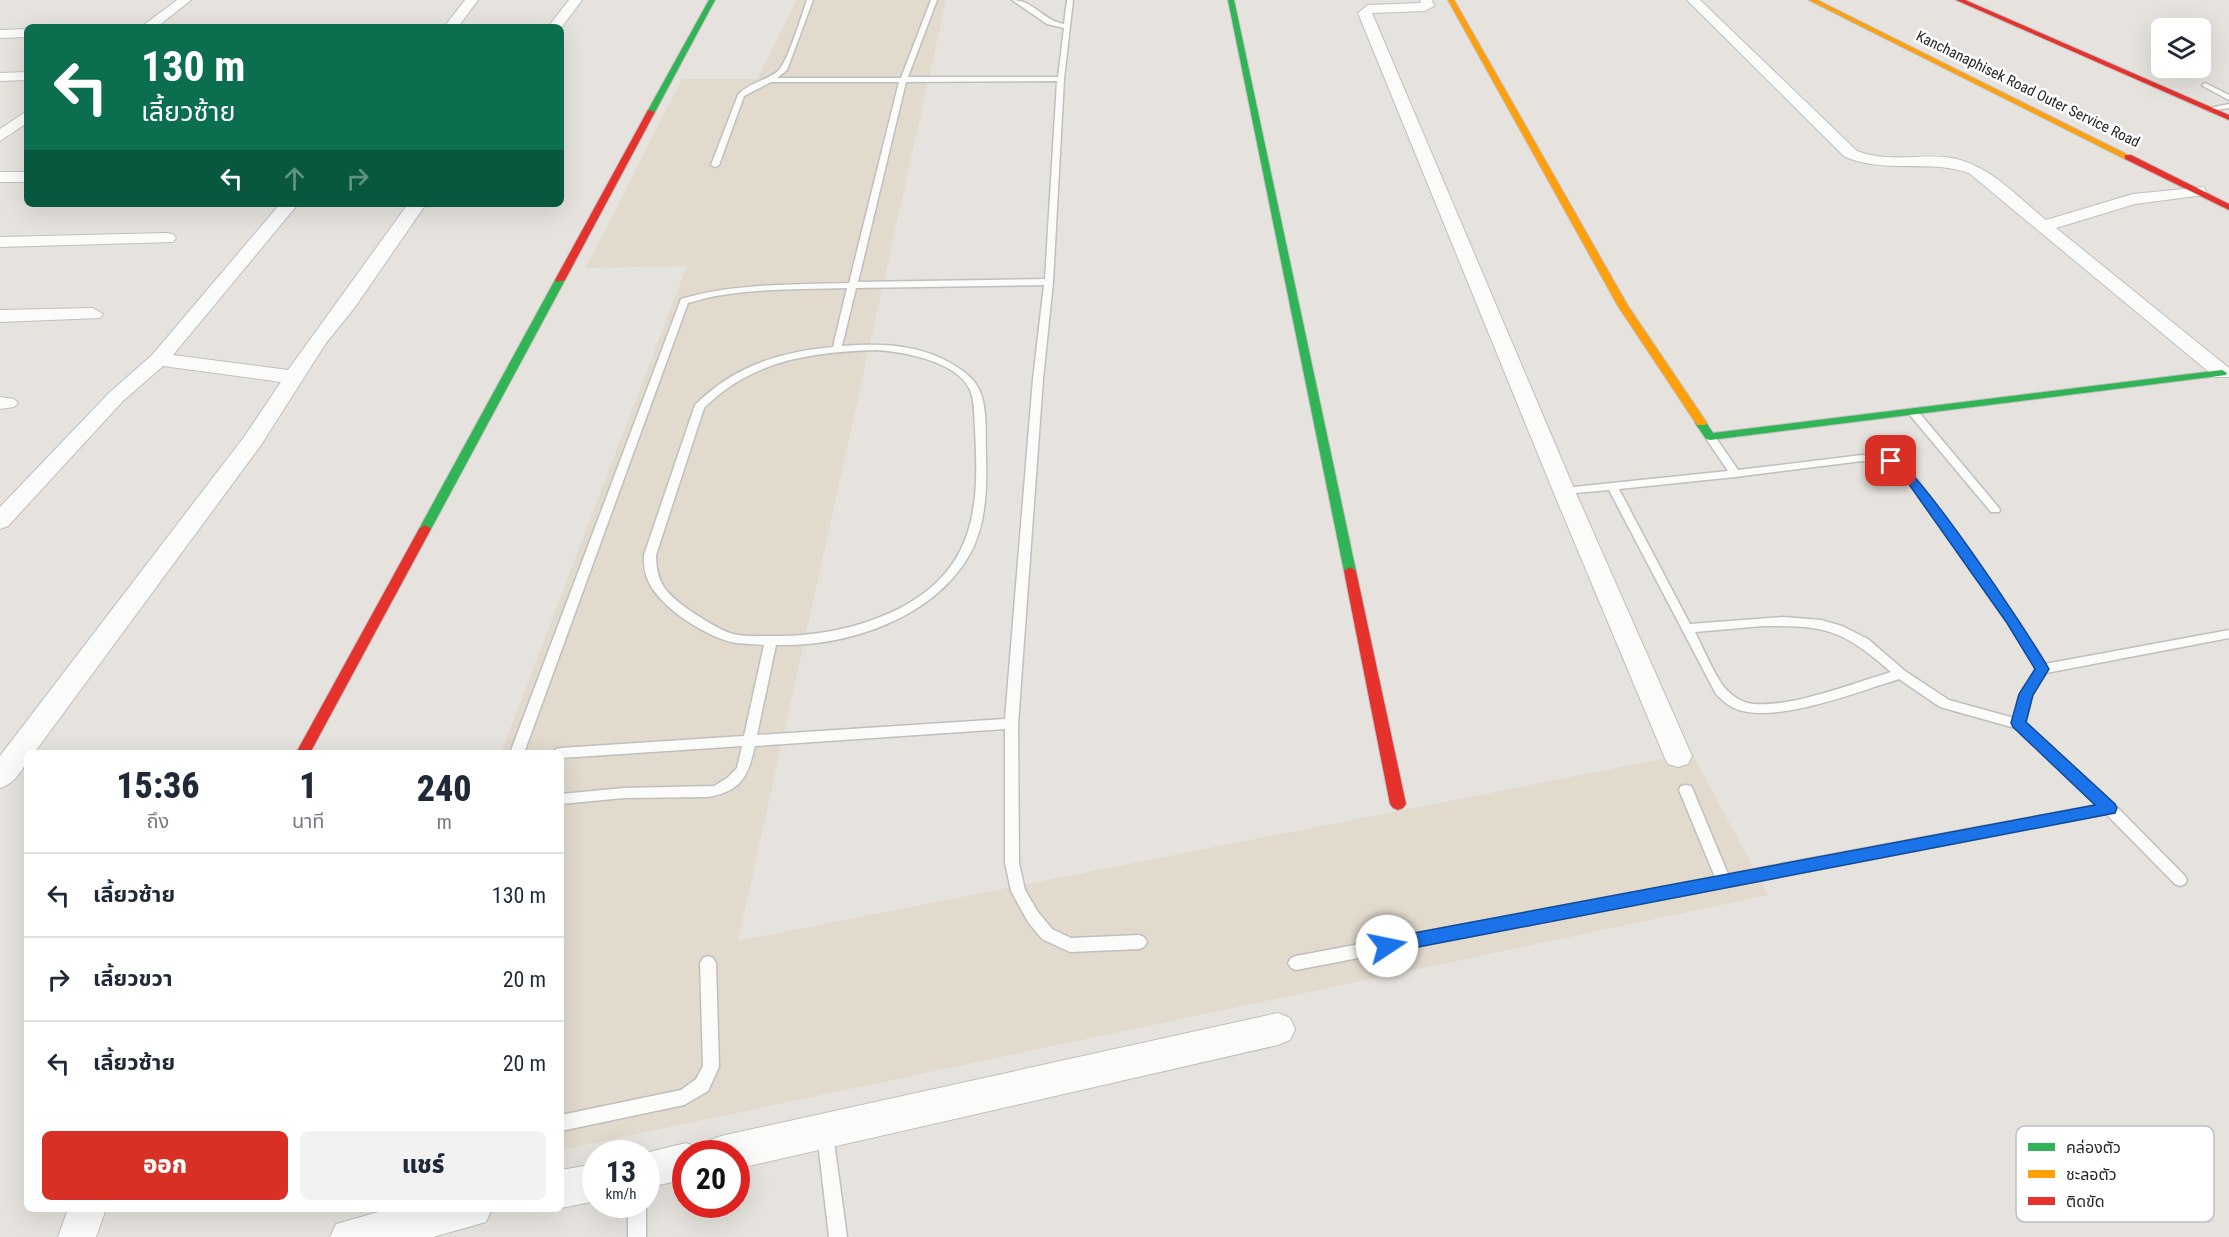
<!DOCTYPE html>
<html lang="th">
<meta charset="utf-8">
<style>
body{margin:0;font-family:"Roboto Condensed","Noto Sans Thai",sans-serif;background:#f2f2f3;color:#1f2937;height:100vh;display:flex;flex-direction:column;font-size:22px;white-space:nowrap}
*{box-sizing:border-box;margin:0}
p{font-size:20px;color:#747a83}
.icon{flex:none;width:33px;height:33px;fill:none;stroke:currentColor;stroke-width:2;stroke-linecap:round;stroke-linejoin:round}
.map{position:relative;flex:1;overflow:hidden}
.side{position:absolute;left:24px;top:750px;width:540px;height:462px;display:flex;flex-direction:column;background:#fff;border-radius:9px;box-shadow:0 6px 24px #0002}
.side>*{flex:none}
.banner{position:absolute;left:24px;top:24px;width:540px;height:183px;border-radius:9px;box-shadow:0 6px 24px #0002;background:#0b6e4f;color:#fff;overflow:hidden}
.tools{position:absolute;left:2151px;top:18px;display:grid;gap:12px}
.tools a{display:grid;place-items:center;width:60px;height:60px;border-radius:9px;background:#fff;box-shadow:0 6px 24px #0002;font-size:30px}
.speed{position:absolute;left:582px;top:1140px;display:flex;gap:12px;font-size:30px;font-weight:700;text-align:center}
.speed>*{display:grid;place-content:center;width:78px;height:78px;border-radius:50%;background:#fff;box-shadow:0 6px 24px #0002;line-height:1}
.speed small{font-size:15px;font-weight:400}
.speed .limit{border:9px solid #d22;background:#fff;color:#111}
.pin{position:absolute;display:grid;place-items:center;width:51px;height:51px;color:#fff;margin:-26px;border-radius:12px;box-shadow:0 3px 9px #0006}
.me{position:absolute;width:66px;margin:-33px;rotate:79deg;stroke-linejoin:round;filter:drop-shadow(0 0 4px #0008)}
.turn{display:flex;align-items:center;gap:21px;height:126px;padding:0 18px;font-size:27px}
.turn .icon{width:78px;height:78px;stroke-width:2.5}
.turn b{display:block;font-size:42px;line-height:51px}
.lanes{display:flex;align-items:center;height:57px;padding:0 18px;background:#0003;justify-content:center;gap:30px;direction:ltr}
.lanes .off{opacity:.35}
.eta{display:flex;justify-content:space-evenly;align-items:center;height:102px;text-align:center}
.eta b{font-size:36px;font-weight:800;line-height:42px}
.cta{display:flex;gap:12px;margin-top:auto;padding:12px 18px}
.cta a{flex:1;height:69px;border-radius:9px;background:#d93025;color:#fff;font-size:24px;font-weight:800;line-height:69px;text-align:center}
.cta a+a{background:#f2f2f3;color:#1f2937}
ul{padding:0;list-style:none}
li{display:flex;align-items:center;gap:18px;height:84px;padding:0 18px;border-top:2px solid #e0e1e3}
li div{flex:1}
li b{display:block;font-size:22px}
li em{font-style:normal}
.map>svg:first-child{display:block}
</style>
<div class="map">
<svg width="2229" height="1237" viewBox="0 0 2229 1237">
<rect width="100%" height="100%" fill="#e6e3de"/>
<!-- education -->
<path fill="#e1dacd" d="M797 0H946L738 941 1692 753 1768 895 561 1150V753H501L687 266 586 268 682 79H757Z"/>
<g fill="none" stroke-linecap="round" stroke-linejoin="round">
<!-- lane casing -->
<g stroke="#c0bfbf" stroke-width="3">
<g id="lane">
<path d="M807 0H813L787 70 777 78H901L931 0H937L908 77H1058L1064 28 1047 24 1012 0C1033 0 1044 21 1064 24L1067 0H1073L1064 79 1053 282 1043 379 1018 724 1019 863 1025 890 1038 912 1052 929 1071 938 1139 935 1144 937 1147 942 1144 947 1139 949 1070 952 1042 939 1028 922 1011 891 1005 863V729L755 746C748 776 742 791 708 797L624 798 561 804V794L624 788 714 786 727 778 737 768 742 746 561 758V753H554L556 749 561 748 744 736 764 645C755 644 745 644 736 643 707 638 657 606 647 578 644 571 644 563 644 555L695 405C734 366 779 352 833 347L847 288C795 290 738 287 688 303L524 753H510L681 299C734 283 793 285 849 283L899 82H771L744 96 719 165 715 167 711 165 738 95C748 83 766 81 778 71 787 64 802 14 807 0ZM1057 81 1045 279 858 282 906 82ZM1044 285 1033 379 1005 719 757 735 776 645C847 647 933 619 970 554 986 525 987 489 986 456 985 436 988 408 979 389 974 379 965 372 957 367 922 344 882 343 842 346L856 288ZM877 350C904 352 957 361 970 390 975 402 974 417 975 430 977 470 979 514 960 551 928 615 835 638 770 636 758 636 745 637 733 634 717 629 703 619 689 610 667 594 656 584 656 555L704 408C752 360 811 352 877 350Z"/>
<path d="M2205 83 2229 95V100L2203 86 2202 85Z"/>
<path d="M2229 104V108L2209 111 2205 109Z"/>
<path d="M1913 409 1917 410 1999 508 2000 510 1999 512H1991L1909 414V410Z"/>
<path d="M1710 434 1714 435 1738 470 1862 455 1895 459 1914 475 2015 616 2045 664 2229 630V638L2046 673 2032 695 2026 723 2114 804 2185 876 2187 880 2185 884 2180 886 2175 884 2106 814 1296 970 1291 968 1288 963 1291 958 1296 956 1715 877 1679 790 1681 786 1686 785 1691 786 1693 790 1728 874 2097 805 2015 728 1940 707 1899 679C1860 691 1772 726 1734 708 1727 705 1721 699 1716 694L1609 490 1564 494 1559 491 1564 488 1728 471 1705 437ZM1862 461 1888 464 1906 479 2007 622 2036 669 2020 694 2014 718 1949 700 1905 671 1868 639 1842 626 1821 620 1783 617 1690 624 1619 489 1735 477ZM1763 626C1827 625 1843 630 1891 672 1851 684 1794 707 1753 704 1742 703 1732 696 1725 688 1716 678 1702 646 1695 632Z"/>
<path d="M708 956 713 958 716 963 719 1067 708 1091 684 1105 561 1131V1115L681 1090 696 1079 703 1066 700 963 703 958Z"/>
<path d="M825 1126 831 1128 833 1134 847 1237H829L817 1134 819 1128Z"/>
<rect x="628" y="1204" width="18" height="33"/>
</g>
</g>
<!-- street casing -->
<g stroke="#c0bfbf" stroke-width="2">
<g id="street">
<path d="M177 0H191L157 27H141Z"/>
<path d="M465 0H478L458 27H444Z"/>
<path d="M569 0H582L561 28 548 27Z"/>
<path d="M1420 0H1432L1434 6 1425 11 1372 13 1575 491 1692 756 1688 764 1678 767 1668 764 1664 756 1553 491 1358 13 1368 5 1421 3Z"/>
<path d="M1687 0H1700L1857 151C1886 162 1914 155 1945 157 1986 161 2015 195 2046 220L2133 194 2204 187 2206 191 2204 195 2135 204 2056 228 2229 368V377H2215L1969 173C1929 159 1887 174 1845 157Z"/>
<path d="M27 29V37L0 38V30Z"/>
<path d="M27 72V80L0 81V73Z"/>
<path d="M27 111V123L0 141V129Z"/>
<rect x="0" y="172" width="27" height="10"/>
<path d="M280 204H298L173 355 288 370 408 204H426L355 307 326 343 261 445 34 753H27C27 768 14 784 0 788V756L244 437 281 382 163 366 123 401 8 526 0 529V507L109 393 152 355Z"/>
<path d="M167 233 173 234 176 238 173 242 0 247V237Z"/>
<path d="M93 308 103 314 100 318 0 322V310Z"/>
<path d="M0 397 14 399 18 403 14 407 0 409Z"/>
<path d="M1278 1013 1290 1018 1295 1029 1290 1040 1278 1045 736 1169V1154H703L708 1141 721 1136Z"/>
<path d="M686 1143 699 1148 701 1154H686V1179L646 1188V1154H641Z"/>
<path d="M596 1164V1201L561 1208V1170Z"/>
<path d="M68 1209H106L96 1237H58Z"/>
<path d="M389 1209H492L486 1222 433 1237H330L336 1224Z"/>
</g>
</g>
<!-- fast casing -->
<g stroke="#c0bfbf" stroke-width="2">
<g id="fast">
<path d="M709 0H715L655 112 648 114 647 112Z"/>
<path d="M1228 0H1234L1356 571 1350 575 1344 571Z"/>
<path d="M560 277 565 280 431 529 425 533 421 532 419 529 555 280Z"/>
<path d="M2222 370 2227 373 2226 375 1710 440 1706 439 1695 423 1697 421H1705L1713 433Z"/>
</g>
</g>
<!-- slow casing -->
<g stroke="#c0bfbf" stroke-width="2">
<g id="slow">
<path d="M1448 0H1454L1628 306 1707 423 1705 425H1697L1618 306Z"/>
<path d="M1809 0H1817L2132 157 2125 159Z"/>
</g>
</g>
<!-- jam casing -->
<g stroke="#c0bfbf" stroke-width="2">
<g id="jam">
<path d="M1956 0H1965L2229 115V120Z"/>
<path d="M648 110 655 112 565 280 557 282 555 280Z"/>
<path d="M2125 155H2131L2229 204V210L2125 159Z"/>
<path d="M425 525 431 529 310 753H296L419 529Z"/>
<path d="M1350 567 1356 571 1406 804 1403 808 1398 810 1393 808 1390 804 1344 571Z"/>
</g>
</g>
<!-- lane -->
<use href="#lane" fill="#fbfbfa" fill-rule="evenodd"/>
<!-- street -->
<use href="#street" fill="#fbfbfa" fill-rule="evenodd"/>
<!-- fast -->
<use href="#fast" fill="#30b455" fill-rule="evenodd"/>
<!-- slow -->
<use href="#slow" fill="#ff9f0a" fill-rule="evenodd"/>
<!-- jam -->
<use href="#jam" fill="#e5322d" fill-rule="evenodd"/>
</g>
<!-- route -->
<path fill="#1a73e8" stroke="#114b97" stroke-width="1.5" d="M1891 457C1917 464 2030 636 2049 669L2033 695 2026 722 2115 804 2117 808 2115 813 1387 953 1381 951 1378 946 1381 940 1387 938 2095 805 2013 727 2011 723 2019 694 2035 669 2007 623 1906 480 1885 461Z"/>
<g text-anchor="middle" stroke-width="5" stroke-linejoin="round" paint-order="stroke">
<!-- far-street labels -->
<g font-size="15" fill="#282828" stroke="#fff">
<text transform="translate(2028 89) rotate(26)" y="5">Kanchanaphisek Road Outer Service Road</text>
</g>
</g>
<!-- legend -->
<rect x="2016" y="1126" width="198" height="96" rx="9" fill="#fff" stroke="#bebebe" stroke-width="1.5"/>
<rect x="2028" y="1143" width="27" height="8" fill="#30b455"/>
<rect x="2028" y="1170" width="27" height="8" fill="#ff9f0a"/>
<rect x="2028" y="1197" width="27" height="8" fill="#e5322d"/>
<g font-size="16" fill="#282828">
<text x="2066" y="1153">คล่องตัว</text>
<text x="2066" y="1180">ชะลอตัว</text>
<text x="2066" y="1207">ติดขัด</text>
</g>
</svg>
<div class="tools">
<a><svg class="icon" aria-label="layers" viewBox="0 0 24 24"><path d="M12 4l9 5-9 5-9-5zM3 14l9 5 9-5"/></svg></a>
</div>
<div class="speed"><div>13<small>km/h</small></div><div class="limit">20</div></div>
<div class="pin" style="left:1891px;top:461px;background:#d93025"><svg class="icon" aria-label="arrive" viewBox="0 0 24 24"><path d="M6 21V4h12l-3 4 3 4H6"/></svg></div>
<svg class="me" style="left:1387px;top:946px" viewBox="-20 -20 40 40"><circle r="19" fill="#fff"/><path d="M0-13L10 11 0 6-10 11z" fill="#1a73e8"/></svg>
<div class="banner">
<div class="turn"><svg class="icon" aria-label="left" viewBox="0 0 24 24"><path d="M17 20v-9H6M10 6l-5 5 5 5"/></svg><div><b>130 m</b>เลี้ยวซ้าย</div></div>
<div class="lanes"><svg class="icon" aria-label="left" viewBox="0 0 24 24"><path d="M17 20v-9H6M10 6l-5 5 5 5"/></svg><svg class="icon off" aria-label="ahead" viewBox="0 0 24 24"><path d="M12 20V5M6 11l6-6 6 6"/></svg><svg class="icon off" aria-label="right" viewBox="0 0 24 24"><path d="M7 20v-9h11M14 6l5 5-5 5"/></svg></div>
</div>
<section class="side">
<div class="eta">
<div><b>15:36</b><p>ถึง</p></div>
<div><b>1</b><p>นาที</p></div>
<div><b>240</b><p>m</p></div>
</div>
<ul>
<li><svg class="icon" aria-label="left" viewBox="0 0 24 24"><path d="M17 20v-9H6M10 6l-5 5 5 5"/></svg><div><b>เลี้ยวซ้าย</b></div><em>130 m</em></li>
<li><svg class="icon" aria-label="right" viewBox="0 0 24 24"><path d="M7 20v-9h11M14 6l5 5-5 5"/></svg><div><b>เลี้ยวขวา</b></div><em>20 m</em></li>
<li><svg class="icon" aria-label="left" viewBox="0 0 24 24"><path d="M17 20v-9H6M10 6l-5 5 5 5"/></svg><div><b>เลี้ยวซ้าย</b></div><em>20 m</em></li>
</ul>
<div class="cta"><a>ออก</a><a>แชร์</a></div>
</section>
</div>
